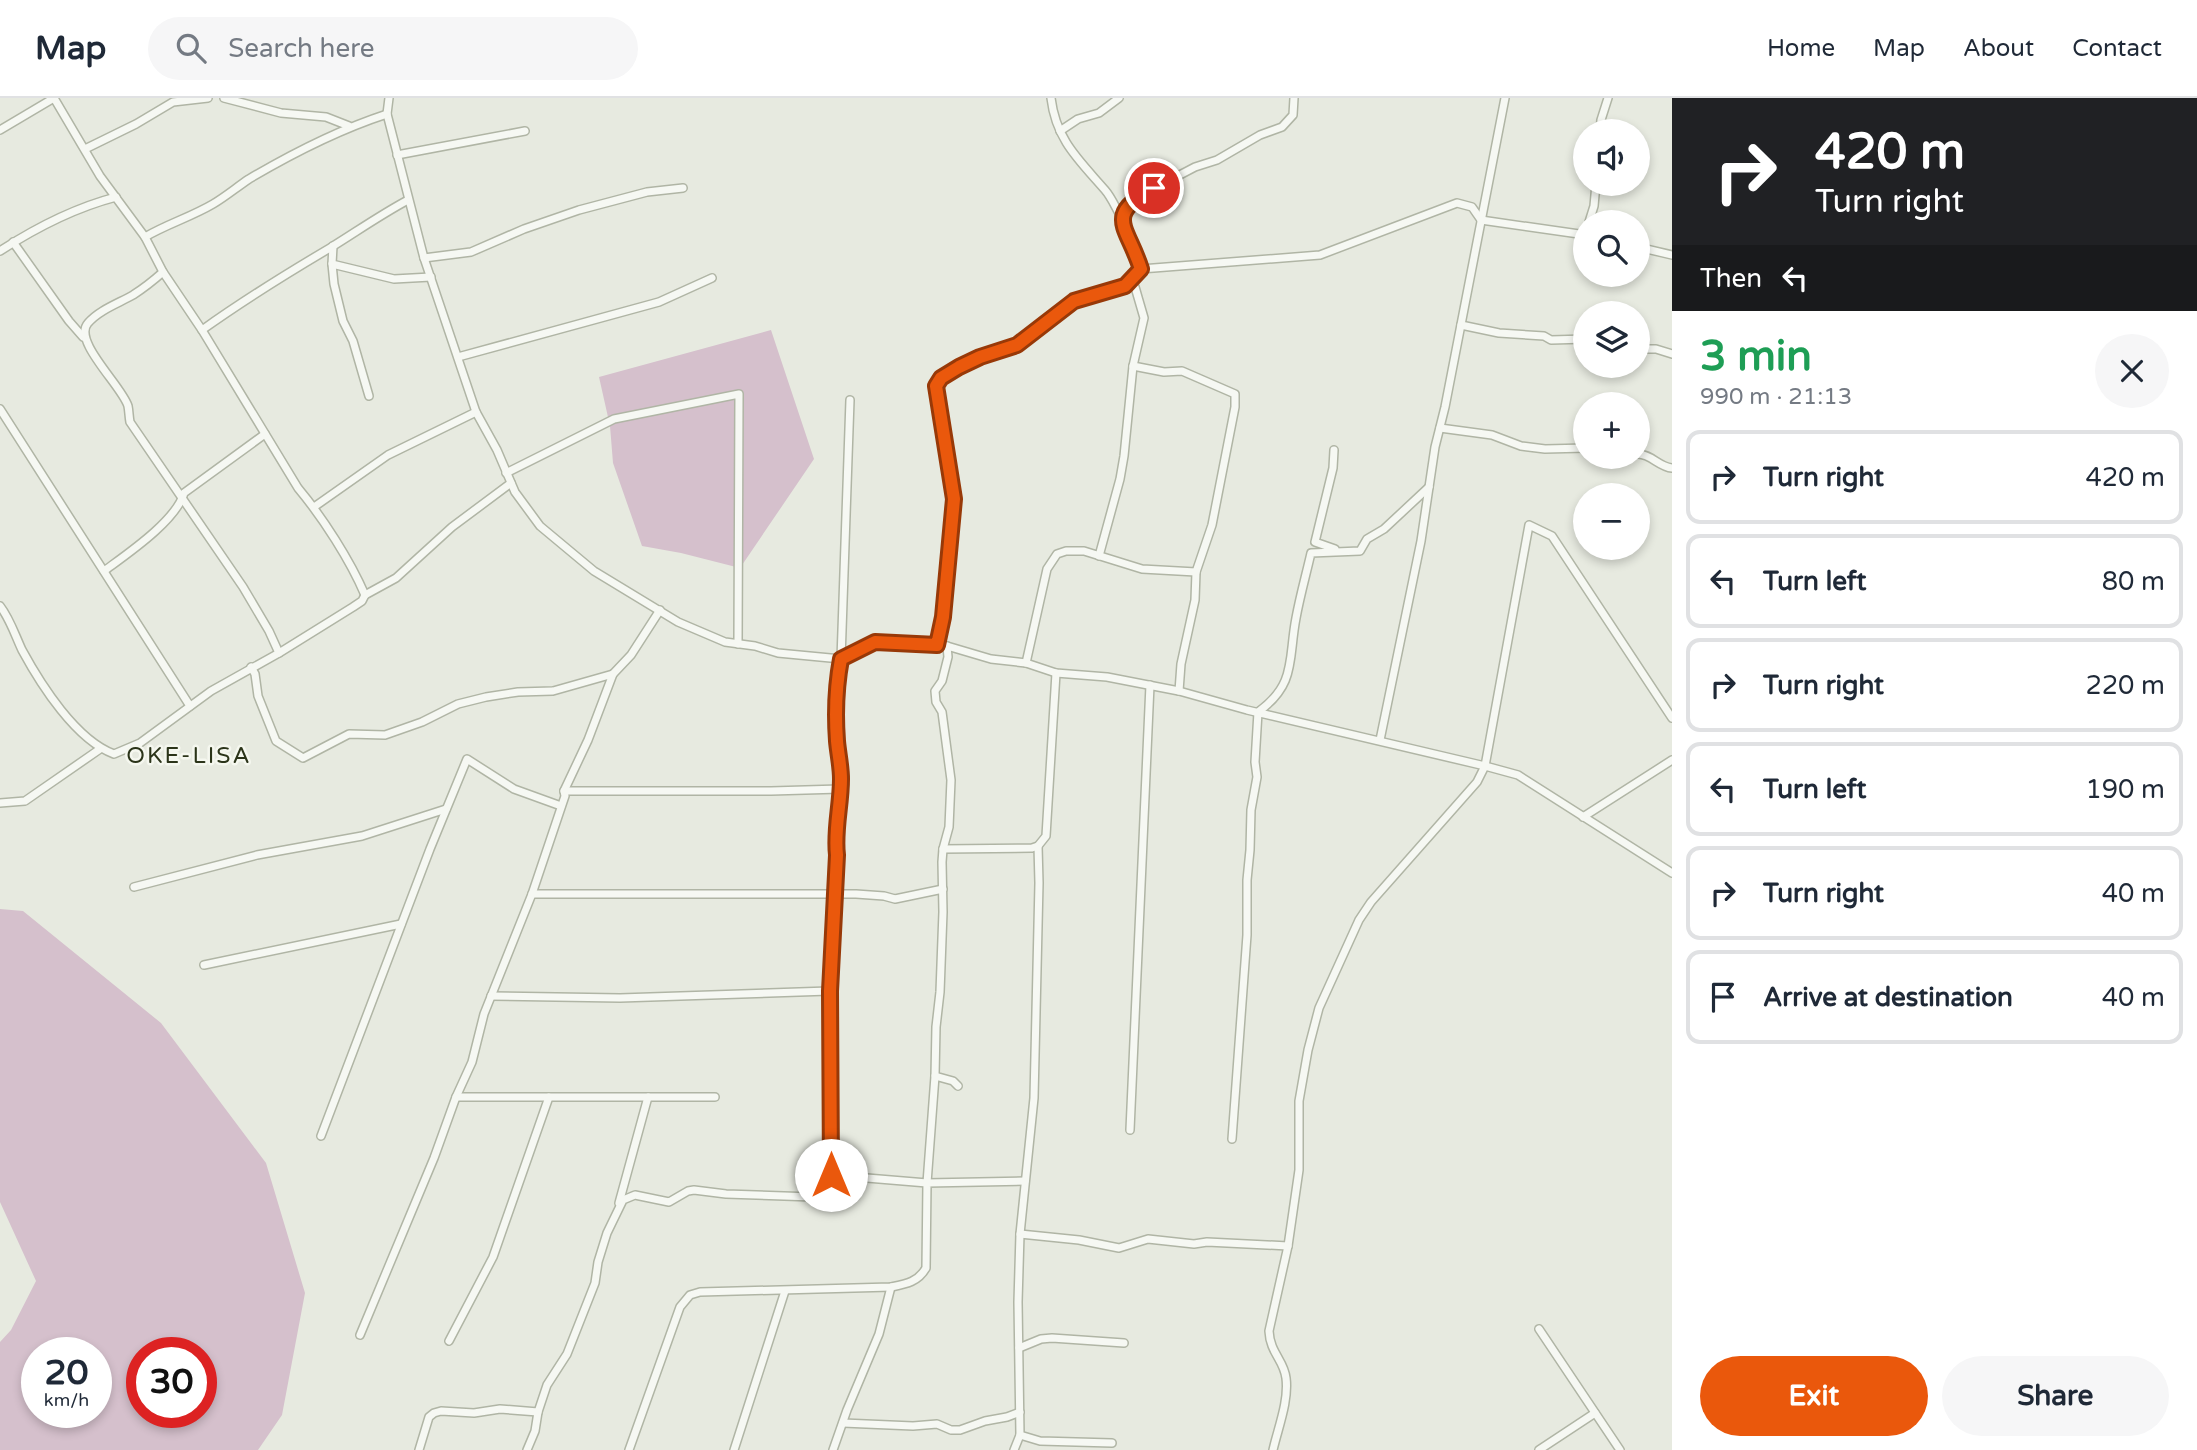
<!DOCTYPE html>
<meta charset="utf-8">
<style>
body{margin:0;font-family:"Varela Round",sans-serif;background:#f6f6f7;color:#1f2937;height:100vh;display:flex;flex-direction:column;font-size:26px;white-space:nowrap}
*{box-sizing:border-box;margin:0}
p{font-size:23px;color:#747a83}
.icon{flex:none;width:38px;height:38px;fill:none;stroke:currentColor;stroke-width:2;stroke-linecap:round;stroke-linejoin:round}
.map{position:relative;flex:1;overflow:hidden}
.panel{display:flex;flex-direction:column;background:#fff;width:525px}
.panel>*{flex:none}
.top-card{background:#202124;color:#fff;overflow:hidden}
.controls{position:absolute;left:1573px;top:21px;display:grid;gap:14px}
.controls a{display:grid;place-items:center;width:77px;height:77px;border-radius:50%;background:#fff;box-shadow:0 4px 10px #0003;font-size:35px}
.speed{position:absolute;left:21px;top:1239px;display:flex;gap:14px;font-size:35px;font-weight:700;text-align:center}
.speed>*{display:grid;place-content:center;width:91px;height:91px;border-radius:50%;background:#fff;box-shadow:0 4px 10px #0003;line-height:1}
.speed small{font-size:18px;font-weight:400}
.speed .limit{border:10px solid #d22;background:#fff;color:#111}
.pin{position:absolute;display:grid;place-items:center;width:60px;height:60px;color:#fff;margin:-30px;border:4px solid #fff;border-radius:50%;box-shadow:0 2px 7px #0007}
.me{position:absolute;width:77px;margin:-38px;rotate:0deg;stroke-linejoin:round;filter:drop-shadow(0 0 5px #0008)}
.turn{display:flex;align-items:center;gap:24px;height:147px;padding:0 28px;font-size:32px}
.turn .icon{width:91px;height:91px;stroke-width:2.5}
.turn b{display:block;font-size:49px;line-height:60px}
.then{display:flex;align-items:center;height:66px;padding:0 28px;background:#0003;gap:14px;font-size:26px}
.round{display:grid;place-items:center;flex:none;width:74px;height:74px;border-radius:37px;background:#f6f6f7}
.summary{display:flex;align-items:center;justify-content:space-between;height:119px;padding:0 28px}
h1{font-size:42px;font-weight:800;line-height:52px;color:#1e9e55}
.primary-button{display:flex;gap:14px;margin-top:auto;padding:14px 28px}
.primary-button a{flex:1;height:80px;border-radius:42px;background:#ea580c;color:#fff;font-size:28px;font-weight:800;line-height:80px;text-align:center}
.primary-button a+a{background:#f6f6f7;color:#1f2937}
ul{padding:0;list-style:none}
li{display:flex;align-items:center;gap:21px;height:94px;margin:0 14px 10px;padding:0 14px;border:4px solid #e0e1e3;border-radius:14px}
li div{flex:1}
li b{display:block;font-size:26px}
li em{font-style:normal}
header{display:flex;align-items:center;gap:42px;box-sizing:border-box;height:98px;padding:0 35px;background:#fff;border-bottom:2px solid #e0e1e3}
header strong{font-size:33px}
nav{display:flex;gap:38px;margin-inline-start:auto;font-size:24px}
.search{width:490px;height:63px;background:#f6f6f7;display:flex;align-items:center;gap:18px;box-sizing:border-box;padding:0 24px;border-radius:38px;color:#747a83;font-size:26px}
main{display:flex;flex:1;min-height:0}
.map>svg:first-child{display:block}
</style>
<header>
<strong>Map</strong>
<div class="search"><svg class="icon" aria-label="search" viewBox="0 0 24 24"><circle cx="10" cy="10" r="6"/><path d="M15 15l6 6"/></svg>Search here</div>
<nav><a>Home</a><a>Map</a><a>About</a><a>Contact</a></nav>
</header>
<main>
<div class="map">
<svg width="1672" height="1352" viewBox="0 0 1672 1352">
<rect width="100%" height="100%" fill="#e7eae0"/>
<!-- green -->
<g fill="#d5c0cc" fill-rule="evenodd">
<path d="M771 232 814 361 740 470 681 455 642 448 613 365 610 328 599 279Z"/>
<path d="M0 811 23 813 161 925 266 1065 305 1195 282 1317 258 1352H0V1244L11 1232 36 1183 0 1104ZM37 1255H96V1314H37ZM142 1255H201V1314H142Z"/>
</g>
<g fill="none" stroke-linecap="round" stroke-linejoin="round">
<!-- minor casing -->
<g stroke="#b0b5a5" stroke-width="10">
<g id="minor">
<path d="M54 0 100 78 145 139 163 174 202 232 298 390C323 420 350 462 365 497"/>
<path d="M224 0 281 15 326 19 349 28"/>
<path d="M389 0 387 16 424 160 476 314 497 352 515 394 540 428 594 473 678 524 725 544 755 548 778 555 841 561 875 544 947 548 991 561 1026 565 1056 575 1107 579 1179 593 1247 612 1485 668 1518 677 1672 775"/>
<path d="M1051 0C1056 42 1079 62 1105 92 1112 100 1116 111 1122 120"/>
<path d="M0 32 54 0"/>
<path d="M1060 33 1078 21 1099 15 1119 0"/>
<path d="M1600 33 1601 22 1608 0"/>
<path d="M85 51 136 26 173 4 208 0"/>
<path d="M397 57 525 33"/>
<path d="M1589 124 1594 108 1596 86"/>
<path d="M145 139C167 126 191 119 213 106 225 99 237 89 249 81 293 55 338 32 387 16"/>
<path d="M13 144 69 223 83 239"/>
<path d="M333 148 332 166 394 181 431 179"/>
<path d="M1638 149 1672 157"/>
<path d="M0 153C37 129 74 110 116 99"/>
<path d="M424 160 471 154 524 131 579 112 647 94 683 90"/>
<path d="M332 166 334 186 343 223 353 243 369 298"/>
<path d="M1141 171 1134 149 1123 128 1122 120 1124 113 1134 101 1195 69 1217 62 1260 37 1282 29 1293 17 1294 0"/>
<path d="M163 174C154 182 144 190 133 197 119 205 99 212 88 225 72 243 122 288 128 308 129 313 129 319 130 324L243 489 269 533 279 555"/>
<path d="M1125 188 1141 171 1320 157 1457 105 1472 109 1481 122 1586 137"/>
<path d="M1461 227 1499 235 1544 238 1551 242 1586 241"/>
<path d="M202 232C244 202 286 176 330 150 356 134 380 117 408 102"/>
<path d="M1638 251H1656L1672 256"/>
<path d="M458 259 659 204 712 180"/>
<path d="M1133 268 1164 274 1182 273 1235 296V309L1212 427 1196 474 1195 502 1181 566 1179 593"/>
<path d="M0 311 190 608"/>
<path d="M1440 330 1492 337 1521 348 1545 351 1586 350"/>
<path d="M1334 352 1333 370 1315 444 1335 451"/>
<path d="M1638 356C1651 356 1659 369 1672 370"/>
<path d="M506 375 614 321 739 296 738 546"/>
<path d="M314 409 388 357 476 314"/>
<path d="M104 473C127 456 176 423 184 395L265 336"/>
<path d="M0 508C10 521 15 537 22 552 41 587 76 642 114 656L140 645 211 593 279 555 353 509 362 503 365 497 396 480 452 429 511 385"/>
<path d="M937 547 943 519 954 401 936 288C950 263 993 259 1017 247L1074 203 1119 189H1135L1144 220 1133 268 1124 358 1120 381 1099 458"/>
<path d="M947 548 948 559 942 583 935 593 936 604 942 614 951 682 949 729 943 751 942 764 943 814 940 894 936 929 935 978 953 983 958 988"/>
<path d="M1026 565 1047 471 1057 456 1066 453H1084L1142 471 1196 474"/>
<path d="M251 569 255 576 258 598 276 643 303 660 349 636 385 637 422 624 458 606 486 599 518 594 553 593 613 576"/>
<path d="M1380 642 1421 443 1435 349 1445 309 1505 0"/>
<path d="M564 693H771L840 691"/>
<path d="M0 705 25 703 100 651"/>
<path d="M1583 719 1672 662"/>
<path d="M1038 748 1039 785 1034 1000 1020 1136 1018 1204 1020 1337 1040 1343 1112 1345"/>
<path d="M943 751 1032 750 1038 748 1046 738 1056 575"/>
<path d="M134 789 257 757 362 738 446 711"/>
<path d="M532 796H856L884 798 895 801 943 791"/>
<path d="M204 867 401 826"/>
<path d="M491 898 620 900 829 893"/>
<path d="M456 999H715"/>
<path d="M1130 1032 1150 587"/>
<path d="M321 1038 430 751 467 661 514 691 561 708"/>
<path d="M1232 1041 1247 837V782L1250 752 1251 712 1257 679 1255 664 1258 614C1297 586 1288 561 1296 520 1300 498 1306 477 1311 455L1360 453 1367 441 1384 431 1429 389"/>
<path d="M831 1077 927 1085 935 978"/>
<path d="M619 1105 648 999"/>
<path d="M1020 1136 1079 1142 1119 1150 1148 1141 1194 1146 1207 1144 1288 1148"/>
<path d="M1539 1231 1620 1352"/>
<path d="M360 1237 434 1060 456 999 472 964 484 916 532 796 565 698 564 693 588 642 613 576 631 557 660 512"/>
<path d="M449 1243 493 1159 549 999"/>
<path d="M1019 1250 1041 1241 1052 1240 1124 1245"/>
<path d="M843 1325 913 1328 937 1326 951 1332H960L985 1323 1007 1319 1020 1314"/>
<path d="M419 1352 429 1319 434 1315 441 1313 474 1315 500 1311 538 1314"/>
<path d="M527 1352 535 1333 538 1314 547 1287 567 1256 595 1185 598 1164 607 1135 623 1102 635 1097 669 1104 688 1093 694 1092 726 1096 813 1099 822 1094 831 1077 829 893 837 757 835 742 838 726 841 680 836 613 841 561 850 302"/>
<path d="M629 1352 680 1209 690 1197 700 1194 891 1189C906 1186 918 1184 926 1170L927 1085 1025 1083"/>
<path d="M734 1352 785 1193"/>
<path d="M833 1352 847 1312 879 1236 891 1189"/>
<path d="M1014 1352 1020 1337"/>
<path d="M1273 1352C1278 1330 1289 1303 1286 1280 1284 1262 1270 1255 1269 1233L1288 1148 1299 1072V1003L1308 952 1319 910 1359 822 1371 804 1477 684 1485 668 1529 427 1552 438 1672 620"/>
<path d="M1539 1352 1595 1315"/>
</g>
</g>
<!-- minor -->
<use href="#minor" stroke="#f6f8f3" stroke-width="7"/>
</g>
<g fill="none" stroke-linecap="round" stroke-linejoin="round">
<!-- route casing -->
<g stroke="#983908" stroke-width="18">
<path id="route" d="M831 1077 830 893 837 757C834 732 841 707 841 681 841 668 838 655 837 643 835 616 836 588 841 561L875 544 937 547 943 519 954 401 936 288 941 280 959 269 980 259 1017 247 1074 203 1125 188 1141 171C1127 127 1103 118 1154 90"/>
</g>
<!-- route -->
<use href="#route" stroke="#ea580c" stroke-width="12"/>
</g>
<g text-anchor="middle" stroke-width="5" stroke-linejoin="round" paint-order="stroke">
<!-- quarter labels -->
<g font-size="23" letter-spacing="2" fill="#2b3419" stroke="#f5f7ef">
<text x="189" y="665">OKE-LISA</text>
</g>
</g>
</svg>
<div class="controls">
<a><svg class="icon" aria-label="sound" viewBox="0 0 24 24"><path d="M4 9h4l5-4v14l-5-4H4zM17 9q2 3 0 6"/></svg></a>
<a><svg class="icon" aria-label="search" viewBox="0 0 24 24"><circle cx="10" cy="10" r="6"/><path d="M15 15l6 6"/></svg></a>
<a><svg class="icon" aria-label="layers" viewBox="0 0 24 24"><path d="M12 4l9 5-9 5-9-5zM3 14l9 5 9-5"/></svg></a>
<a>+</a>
<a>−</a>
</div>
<div class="speed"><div>20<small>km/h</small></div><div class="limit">30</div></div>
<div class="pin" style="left:1154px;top:90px;background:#d93025"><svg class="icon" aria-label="arrive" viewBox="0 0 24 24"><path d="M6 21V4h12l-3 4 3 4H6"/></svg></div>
<svg class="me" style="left:831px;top:1077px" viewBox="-20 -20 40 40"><circle r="19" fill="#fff"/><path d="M0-13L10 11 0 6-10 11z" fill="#ea580c"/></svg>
</div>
<section class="panel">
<div class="top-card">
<div class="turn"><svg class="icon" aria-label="right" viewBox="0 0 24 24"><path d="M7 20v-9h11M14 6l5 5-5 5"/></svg><div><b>420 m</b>Turn right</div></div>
<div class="then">Then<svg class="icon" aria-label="left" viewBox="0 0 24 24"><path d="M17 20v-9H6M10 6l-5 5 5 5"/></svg></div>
</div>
<div class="summary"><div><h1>3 min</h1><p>990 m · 21:13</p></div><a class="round"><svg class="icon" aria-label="close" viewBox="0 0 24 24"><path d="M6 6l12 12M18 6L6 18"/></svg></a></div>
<ul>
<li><svg class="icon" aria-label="right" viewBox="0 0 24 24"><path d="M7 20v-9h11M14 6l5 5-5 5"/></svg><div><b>Turn right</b></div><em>420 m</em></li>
<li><svg class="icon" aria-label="left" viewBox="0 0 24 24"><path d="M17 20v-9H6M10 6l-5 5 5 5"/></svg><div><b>Turn left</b></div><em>80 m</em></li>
<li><svg class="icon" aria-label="right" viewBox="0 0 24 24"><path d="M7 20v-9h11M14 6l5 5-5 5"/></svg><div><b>Turn right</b></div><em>220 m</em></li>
<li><svg class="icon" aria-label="left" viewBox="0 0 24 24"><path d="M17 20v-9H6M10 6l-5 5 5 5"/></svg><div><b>Turn left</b></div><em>190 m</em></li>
<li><svg class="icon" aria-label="right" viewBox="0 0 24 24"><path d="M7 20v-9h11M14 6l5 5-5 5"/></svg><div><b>Turn right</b></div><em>40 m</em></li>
<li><svg class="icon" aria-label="arrive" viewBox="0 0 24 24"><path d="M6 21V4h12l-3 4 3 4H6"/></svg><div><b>Arrive at destination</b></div><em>40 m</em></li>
</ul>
<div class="primary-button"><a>Exit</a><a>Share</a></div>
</section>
</main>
